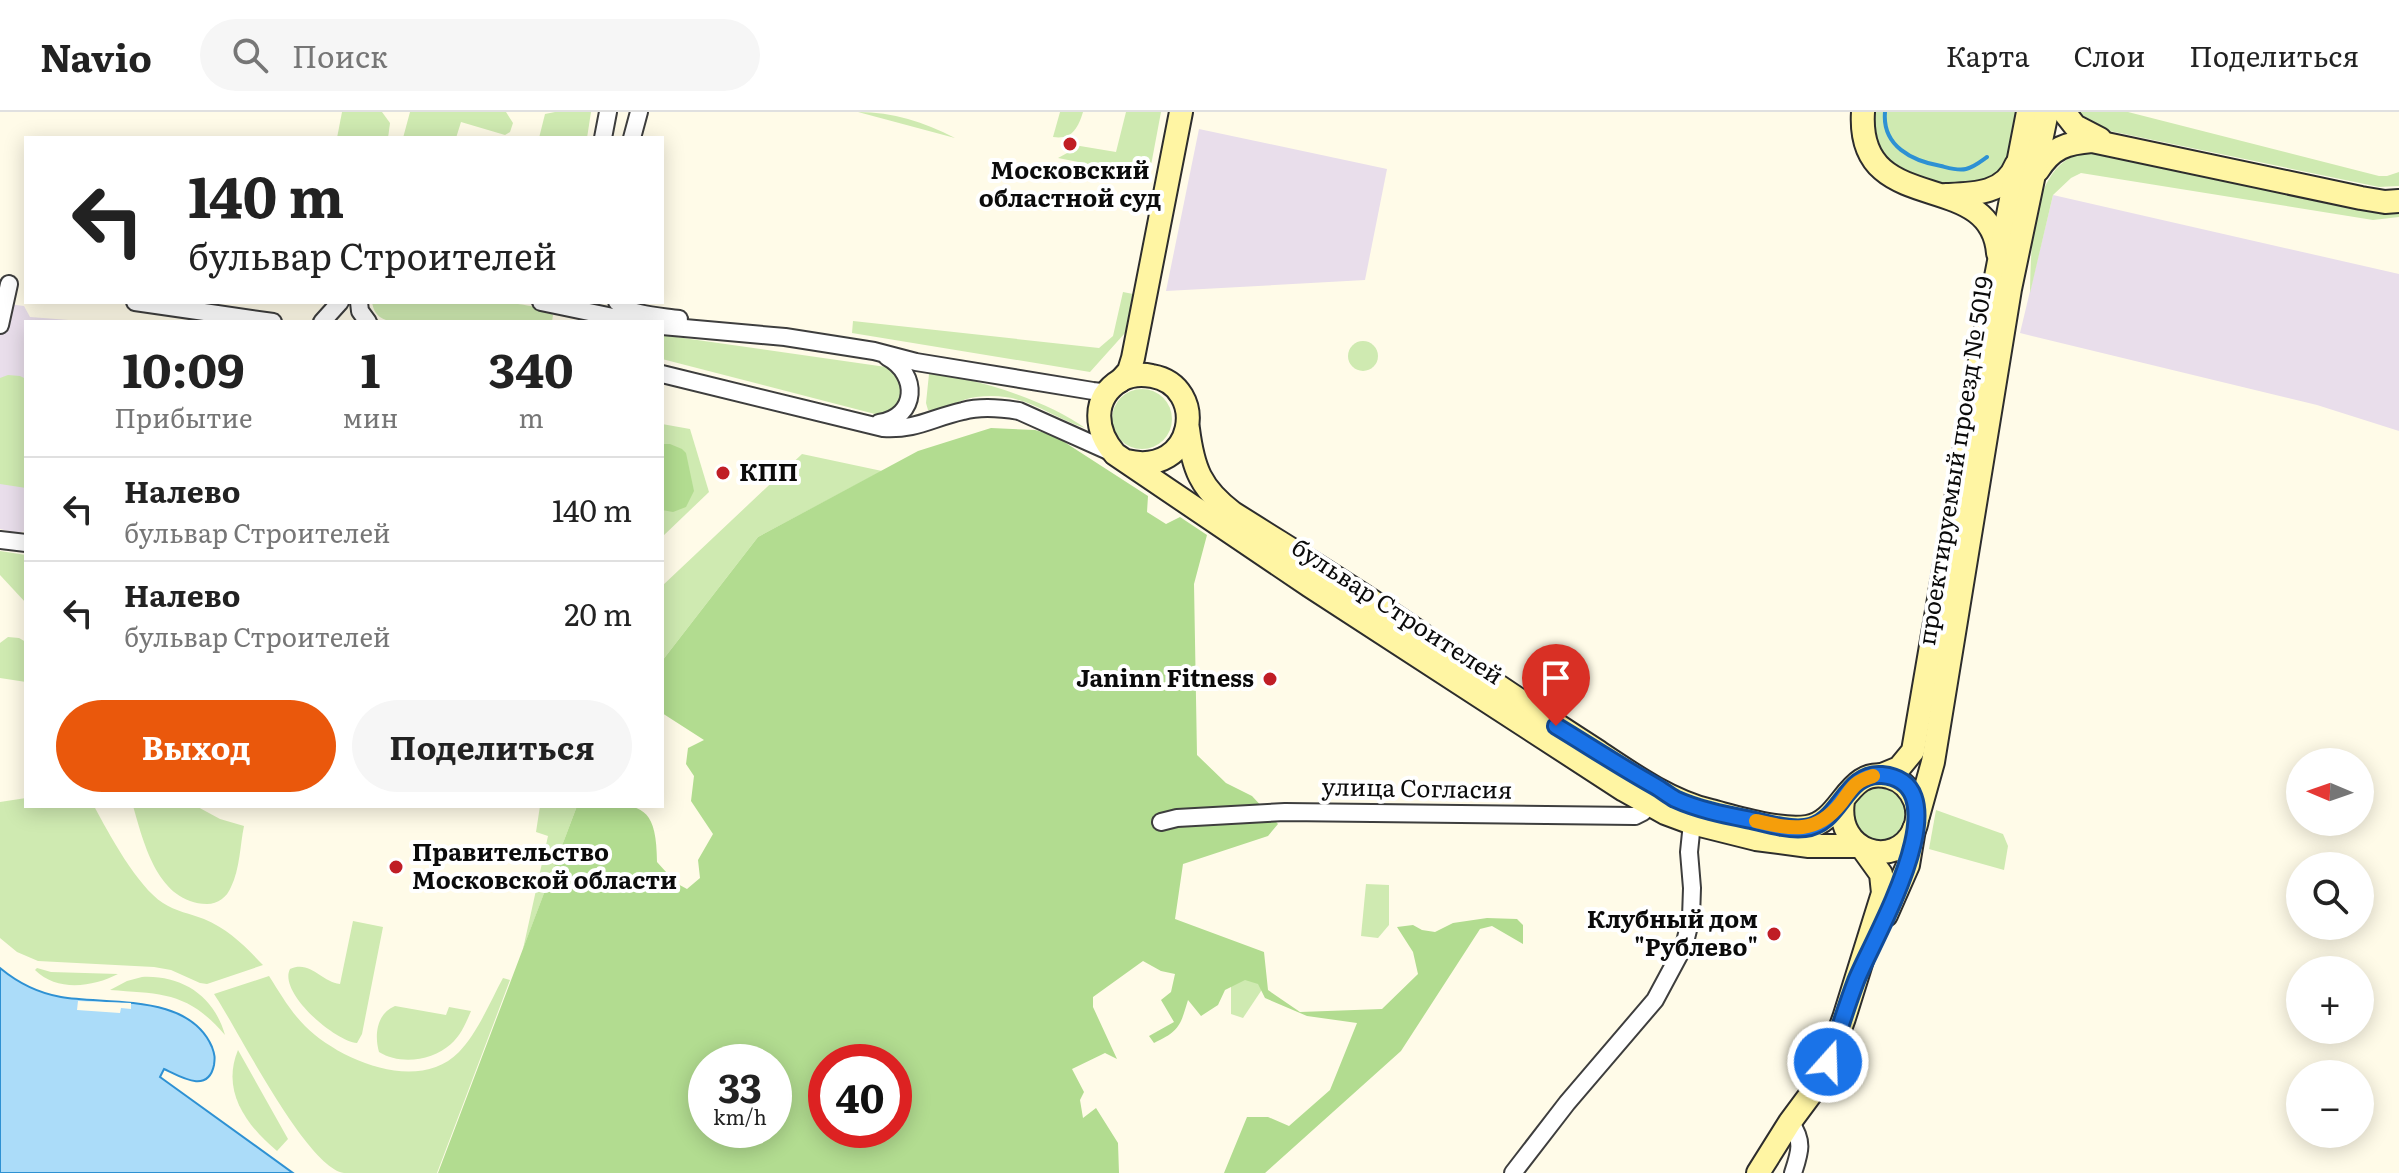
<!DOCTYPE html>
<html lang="ru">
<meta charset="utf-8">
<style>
body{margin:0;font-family:Literata,serif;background:#f6f6f6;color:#222;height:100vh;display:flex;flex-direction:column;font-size:30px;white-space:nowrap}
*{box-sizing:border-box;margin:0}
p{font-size:26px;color:#767676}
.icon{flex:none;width:44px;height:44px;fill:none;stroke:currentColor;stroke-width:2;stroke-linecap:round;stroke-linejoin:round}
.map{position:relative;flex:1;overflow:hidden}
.details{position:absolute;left:24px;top:208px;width:640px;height:488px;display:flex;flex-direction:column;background:#fff;border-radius:0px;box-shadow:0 4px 20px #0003}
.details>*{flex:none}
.banner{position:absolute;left:24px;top:24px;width:640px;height:168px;border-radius:0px;box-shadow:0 4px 20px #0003;background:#fff;color:#222;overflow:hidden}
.needle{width:52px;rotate:272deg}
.tools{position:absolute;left:2286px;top:636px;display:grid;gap:16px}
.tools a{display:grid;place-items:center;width:88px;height:88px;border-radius:50%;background:#fff;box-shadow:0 4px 20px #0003;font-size:40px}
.speed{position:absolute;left:688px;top:932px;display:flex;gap:16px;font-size:40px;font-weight:700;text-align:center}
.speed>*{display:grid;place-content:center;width:104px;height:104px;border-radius:50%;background:#fff;box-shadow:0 4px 20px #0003;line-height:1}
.speed small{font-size:20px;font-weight:400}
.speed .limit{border:12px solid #d22;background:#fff;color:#111}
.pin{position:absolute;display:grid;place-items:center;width:68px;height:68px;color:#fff;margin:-82px -34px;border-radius:50% 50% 50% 0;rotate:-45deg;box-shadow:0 0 8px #0007}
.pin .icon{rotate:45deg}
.me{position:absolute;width:88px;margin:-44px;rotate:20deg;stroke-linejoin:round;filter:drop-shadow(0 0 6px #0008)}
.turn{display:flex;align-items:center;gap:28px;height:168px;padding:0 32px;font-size:36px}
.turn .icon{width:104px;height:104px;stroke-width:2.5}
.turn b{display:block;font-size:56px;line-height:68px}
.eta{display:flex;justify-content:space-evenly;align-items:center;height:136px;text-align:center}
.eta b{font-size:48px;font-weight:700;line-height:56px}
.cta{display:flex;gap:16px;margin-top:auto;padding:16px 32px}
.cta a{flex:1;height:92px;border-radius:48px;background:#ea580c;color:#fff;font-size:32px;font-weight:700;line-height:92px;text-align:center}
.cta a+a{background:#f6f6f6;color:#222}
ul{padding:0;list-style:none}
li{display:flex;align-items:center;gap:24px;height:104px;padding:0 32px;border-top:2px solid #e0e0e0}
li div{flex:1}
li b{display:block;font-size:30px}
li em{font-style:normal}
header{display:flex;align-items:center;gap:48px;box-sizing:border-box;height:112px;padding:0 40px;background:#fff;border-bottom:2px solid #e0e0e0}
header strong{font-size:38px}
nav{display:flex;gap:44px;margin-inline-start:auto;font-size:28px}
.search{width:560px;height:72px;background:#f6f6f6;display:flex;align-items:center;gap:20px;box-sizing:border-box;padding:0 28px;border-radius:44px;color:#767676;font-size:30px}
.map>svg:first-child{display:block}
</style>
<header>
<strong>Navio</strong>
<div class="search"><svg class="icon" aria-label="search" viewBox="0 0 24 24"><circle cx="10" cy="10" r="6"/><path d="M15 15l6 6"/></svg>Поиск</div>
<nav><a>Карта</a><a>Слои</a><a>Поделиться</a></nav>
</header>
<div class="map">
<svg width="2399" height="1061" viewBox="0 0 2399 1061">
<rect width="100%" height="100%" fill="#fffbe8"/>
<!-- industrial -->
<g fill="#e9deeb">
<path d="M1199 17 1387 57 1365 168 1166 179Z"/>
<path d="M2053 83 2399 162V319L2317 293 2020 221Z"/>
<path d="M0 191 24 194 30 205 95 210H26V419L17 421 0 417Z"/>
</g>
<!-- green -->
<g fill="#cfeab1">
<path d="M342 0H382L390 11 388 26H337Z"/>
<path d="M410 0H506L513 11 510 20 505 23 461 10 456 26H403Z"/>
<path d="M555 0H591L587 26H539L545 2Z"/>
<path d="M858 0C893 0 924 10 955 26Z"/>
<path d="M1060 0H1083C1078 16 1072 28 1053 25Z"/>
<path d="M1126 0H1161L1149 64 1058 46 1080 34 1116 40Z"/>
<path d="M1870 0H2023L2015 38 1997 68 1963 75 1911 64 1882 44 1874 31Z"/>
<path d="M2079 0H2128L2379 64H2387L2399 60V74L2379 75 2105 18 2091 14 2092 11Z"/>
<path d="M2084 41 2131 46 2399 96V105L2373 108 2081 61 2071 66 2053 83 2030 181C2031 138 2030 51 2084 41Z"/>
<path d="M1123 180 1133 182 1125 221 1090 260 852 221 853 209 1099 236 1113 224Z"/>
<path d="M372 190C404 190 536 183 553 203L552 210H397C383 209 374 204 372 190Z"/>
<path d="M662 223 893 256 905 273 897 297 888 302H875L662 247Z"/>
<circle cx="1363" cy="244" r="15"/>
<path d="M929 262C973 264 1050 290 1085 316 1044 302 1024 279 976 285 960 287 943 299 928 298L926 291Z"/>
<path d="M8 263 20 264 26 267V376L0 372V266Z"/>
<circle cx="1142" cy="307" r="30"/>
<path d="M662 312 690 317 709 380 662 425Z"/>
<path d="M802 342 882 359 758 425 662 549V474Z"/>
<path d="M0 439 26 443V491L0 463Z"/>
<path d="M8 525 19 526 26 530V570L0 566V531Z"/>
<circle cx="1879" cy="702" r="26"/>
<path d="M26 686V694H94C109 722 137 774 163 791 175 799 191 802 204 807 228 817 245 834 263 853L207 872 200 871 171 858 154 855 38 849 17 840 0 826V690Z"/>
<path d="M133 694H196L220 707 244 714C240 733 240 757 231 775 227 785 218 792 207 792 158 791 144 732 133 694Z"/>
<path d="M540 694H577L523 837 548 724 536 720Z"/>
<path d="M1936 698 2003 722 2008 734 2004 758 1929 737Z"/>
<path d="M1366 772 1389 773V813L1378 826 1361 824Z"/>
<path d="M353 809 383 815 362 922 357 931C334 929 278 880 290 857 311 848 321 870 340 872Z"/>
<path d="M37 856 51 860 118 862C93 875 57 880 35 858Z"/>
<path d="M1259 863 1263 876 1243 906 1231 902V864Z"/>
<path d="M269 864C280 881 290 899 305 914 339 948 418 982 459 940 478 920 490 890 503 866L510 868 437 1061C417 1061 396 1061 375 1061 365 1061 354 1061 344 1061 306 1055 237 916 214 882Z"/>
<path d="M142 865C182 863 214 884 225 923 188 880 163 882 110 878L127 869Z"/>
<path d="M395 894 446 903 449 895 471 899C466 911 461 923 451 932 432 949 400 953 379 940 374 923 377 901 395 894Z"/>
<path d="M238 938 288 1027 277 1039C246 1013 221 979 238 938Z"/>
</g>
<!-- forest -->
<g fill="#b2dc90" fill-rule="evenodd">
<path d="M991 316 1035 318 1055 324 1148 384 1147 400 1166 412 1180 405 1207 423 1194 472 1197 643 1226 671 1252 684 1278 712 1268 724 1183 752 1175 807 1264 840 1268 878 1300 900 1382 897 1418 862 1413 840 1397 815 1413 813 1422 818 1435 820 1453 811 1487 806 1517 807 1523 813V832L1492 814 1480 817 1401 939 1265 1061H1224L1247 1005H1268L1289 1014 1330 978 1357 911 1307 904 1265 886 1258 872 1245 868 1225 878 1218 893 1201 904 1188 888C1180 915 1179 919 1154 931L1149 924 1174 910 1161 888 1171 880 1175 862 1161 859 1143 849 1093 885V895L1117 947 1105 941 1072 957 1084 980 1080 988 1083 1006 1096 996 1118 1031 1119 1061H438L577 694C632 694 657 682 657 750L676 771 687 777 700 766 698 748 713 722 691 689 694 664 686 652 688 636 704 628 662 601V549L758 425 918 339ZM706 950H774V1018H706ZM826 950H894V1018H826Z"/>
<path d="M662 332H670L682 337 686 341 694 379 686 395 673 400 662 398Z"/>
</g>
<!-- water -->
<path fill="#abdcf9" stroke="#2e91d3" stroke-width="2" d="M0 856C18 871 38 881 61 885 108 893 189 881 212 935 215 943 215 946 214 953 208 982 181 965 164 957L160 965 293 1061H0Z"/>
<!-- pier -->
<path fill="#fffbe8" d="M78 889 131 891V897L121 896 120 901 77 898Z"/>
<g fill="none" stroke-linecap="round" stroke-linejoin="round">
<!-- stream -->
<path stroke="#2e91d3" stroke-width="4" d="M1885 0C1882 34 1912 49 1941 54 1949 56 1958 59 1966 57 1974 55 1980 50 1987 45"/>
<!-- street casing -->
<g stroke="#3e3e3e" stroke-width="20">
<g id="street">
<path d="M603 26 608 0"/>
<path d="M632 26 639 0"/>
<path d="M135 190 273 210"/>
<path d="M359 190 360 199 368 210"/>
<path d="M541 190 637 210"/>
<path d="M617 190C632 204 660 204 679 207"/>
<path d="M322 210 340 190"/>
<path d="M0 213 9 172"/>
<path d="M662 214 785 225 874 239 916 250 1093 279 1101 280 1112 275"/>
<path d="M662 262 883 316C917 318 931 306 963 299 981 294 1001 296 1019 299L1115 342"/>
<path d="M879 311C918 305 919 262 887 245"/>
<path d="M0 428 26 431"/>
<path d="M1161 710 1177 706 1285 700 1635 704 1643 700 1653 685"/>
<path d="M1790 1010C1804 1029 1800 1040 1793 1061"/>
<path d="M1513 1061 1567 991 1655 888 1684 834 1691 806 1692 776 1689 740 1692 711"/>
</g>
</g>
<!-- secondary casing -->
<g stroke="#2d2d2d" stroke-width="26">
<g id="secondary">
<path d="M1863 0C1856 108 1991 54 1998 141"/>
<path d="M2064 0 2075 14 2100 27"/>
<path d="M2038 58C2052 36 2066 31 2092 29L2361 86 2385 90 2399 89"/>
<path d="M1946 83C1973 82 2005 82 2016 53"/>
<path d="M1120 269 1129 259 1133 246 1181 0"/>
<path d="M1188 317C1193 356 1200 376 1233 401 1301 444 1371 486 1437 533 1489 568 1541 603 1594 637 1630 661 1669 689 1711 699 1738 706 1780 719 1807 715 1843 710 1847 653 1889 665 1901 668 1910 677 1915 689 1918 698 1918 709 1914 718 1895 758 1835 741 1843 689"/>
<path d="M1126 349C1196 366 1209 274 1152 264 1142 262 1130 263 1121 268 1091 286 1095 319 1115 342L1310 474 1624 678 1665 701 1692 711 1756 727 1809 734H1859"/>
<path d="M1882 663 1899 656 1913 639 1981 242 2028 0"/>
<path d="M1918 704 1933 650 2010 177 2047 0"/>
<path d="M1886 803 1908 753 1914 717"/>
<path d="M1758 1061 1790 1010 1813 979 1828 950 1844 906 1883 781 1881 762 1863 737"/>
</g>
</g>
<!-- street -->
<use href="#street" stroke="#fff" stroke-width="16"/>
<!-- secondary -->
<use href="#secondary" stroke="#fff5a3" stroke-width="22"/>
</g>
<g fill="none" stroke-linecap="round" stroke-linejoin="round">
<!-- route casing -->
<g stroke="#114b97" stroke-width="20">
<path id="route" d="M1556 614C1589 634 1621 655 1655 674 1662 678 1668 683 1675 687 1699 698 1726 703 1751 708 1768 712 1788 718 1805 716 1841 712 1844 660 1882 663 1967 671 1870 832 1856 869 1846 895 1838 923 1828 950"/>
</g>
<!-- route -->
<use href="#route" stroke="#1a73e8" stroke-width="14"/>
<!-- slow -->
<path stroke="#f59e0b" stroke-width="14" d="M1756 709C1791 717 1816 723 1841 691 1852 677 1853 670 1873 664"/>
</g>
<!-- markers -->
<g fill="#c01e25" stroke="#fff" stroke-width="3">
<circle cx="1070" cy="32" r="8"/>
<circle cx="723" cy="361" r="8"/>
<circle cx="1270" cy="567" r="8"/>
<circle cx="396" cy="755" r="8"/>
<circle cx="1774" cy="822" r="8"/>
</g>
<g text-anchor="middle" stroke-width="8" stroke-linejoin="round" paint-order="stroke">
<!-- poi labels -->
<g font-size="24" font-weight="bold" fill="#0b0b0b" stroke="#fff" text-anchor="start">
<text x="1070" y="67" text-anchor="middle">Московский<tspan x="1070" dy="28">областной суд</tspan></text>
<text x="739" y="369">КПП</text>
<text x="1254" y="575" text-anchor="end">Janinn Fitness</text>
<text x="412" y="749">Правительство<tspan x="412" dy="28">Московской области</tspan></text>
<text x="1758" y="816" text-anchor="end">Клубный дом<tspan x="1758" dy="28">"Рублево"</tspan></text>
</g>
<!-- street labels -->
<g font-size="24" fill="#0b0b0b" stroke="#fff">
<text transform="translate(1956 349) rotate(-81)" y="8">проектируемый проезд № 5019</text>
<text transform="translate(1397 500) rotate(33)" y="8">бульвар Строителей</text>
<text transform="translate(1417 677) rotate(1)" y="8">улица Согласия</text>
</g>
</g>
</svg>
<div class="tools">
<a><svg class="needle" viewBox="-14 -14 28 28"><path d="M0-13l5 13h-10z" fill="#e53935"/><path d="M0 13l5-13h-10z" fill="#767676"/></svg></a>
<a><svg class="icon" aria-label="search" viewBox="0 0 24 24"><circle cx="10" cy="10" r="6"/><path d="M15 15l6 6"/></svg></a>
<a>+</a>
<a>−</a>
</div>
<div class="speed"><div>33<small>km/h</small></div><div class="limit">40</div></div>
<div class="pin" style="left:1556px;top:614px;background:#d93025"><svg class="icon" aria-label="arrive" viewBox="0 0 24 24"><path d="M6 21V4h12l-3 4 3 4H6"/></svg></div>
<svg class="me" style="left:1828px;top:950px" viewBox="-20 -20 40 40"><circle r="17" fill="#1a73e8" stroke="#fff" stroke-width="3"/><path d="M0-11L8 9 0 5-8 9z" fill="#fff"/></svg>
<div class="banner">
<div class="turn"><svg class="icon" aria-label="left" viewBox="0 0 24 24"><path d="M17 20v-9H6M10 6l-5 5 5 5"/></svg><div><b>140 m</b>бульвар Строителей</div></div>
</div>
<section class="details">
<div class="eta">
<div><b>10:09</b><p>Прибытие</p></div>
<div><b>1</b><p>мин</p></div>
<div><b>340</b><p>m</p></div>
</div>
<ul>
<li><svg class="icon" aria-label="left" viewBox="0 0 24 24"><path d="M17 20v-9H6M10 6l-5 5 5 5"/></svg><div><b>Налево</b><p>бульвар Строителей</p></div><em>140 m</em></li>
<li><svg class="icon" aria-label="left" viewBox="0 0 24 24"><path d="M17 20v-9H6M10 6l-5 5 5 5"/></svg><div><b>Налево</b><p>бульвар Строителей</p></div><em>20 m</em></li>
</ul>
<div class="cta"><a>Выход</a><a>Поделиться</a></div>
</section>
</div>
